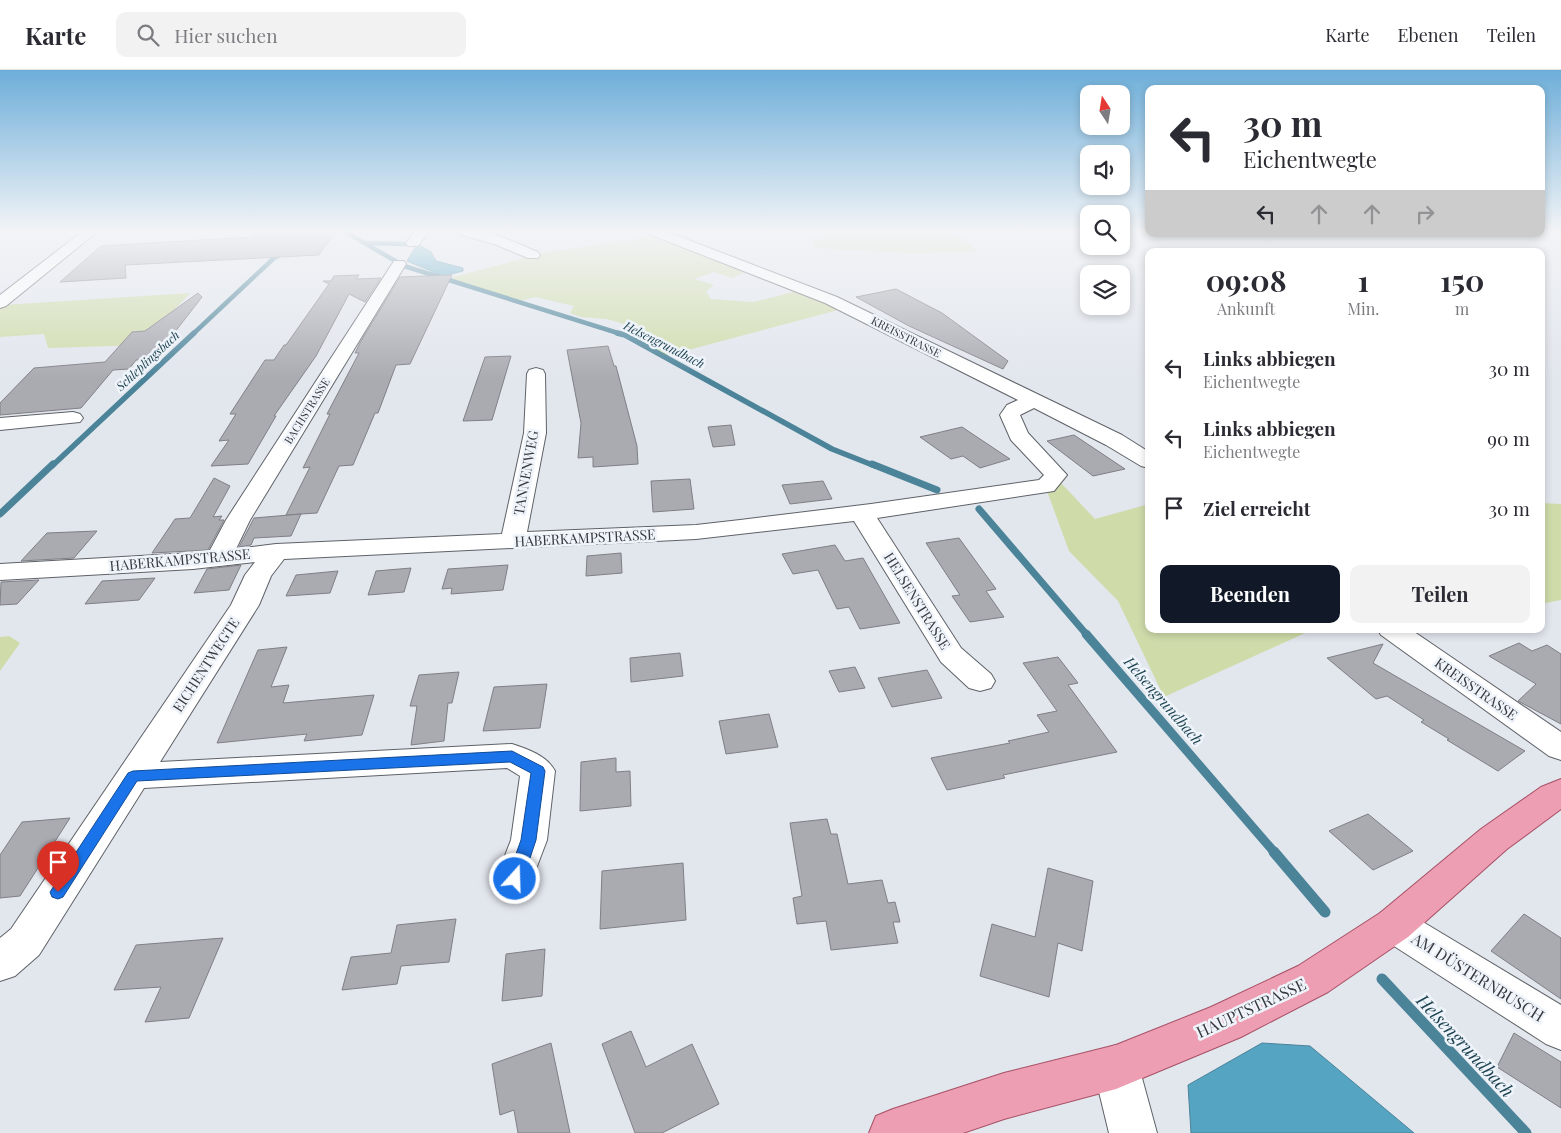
<!DOCTYPE html>
<html lang="de">
<meta charset="utf-8">
<style>
body{margin:0;font-family:"Playfair Display",serif;background:#f2f2f3;color:#2b2b33;height:100vh;display:flex;flex-direction:column;font-size:19px;white-space:nowrap}
*{box-sizing:border-box;margin:0}
p{font-size:16px;color:#7c7c81}
.icon{flex:none;width:28px;height:28px;fill:none;stroke:currentColor;stroke-width:2;stroke-linecap:round;stroke-linejoin:round}
.map{position:relative;flex:1;overflow:hidden}
.details{position:absolute;left:1145px;top:178px;width:400px;height:385px;display:flex;flex-direction:column;background:#fff;border-radius:10px;box-shadow:0 2px 8px #0003}
.details>*{flex:none}
.top-card{position:absolute;left:1145px;top:15px;width:400px;height:152px;border-radius:10px;box-shadow:0 2px 8px #0003;background:#fff;color:#2b2b33;overflow:hidden}
.needle{width:32px;rotate:348deg}
.buttons{position:absolute;left:1080px;top:15px;display:grid;gap:10px}
.buttons a{display:grid;place-items:center;width:50px;height:50px;border-radius:10px;background:#fff;box-shadow:0 2px 8px #0003;font-size:25px}
.pin{position:absolute;display:grid;place-items:center;width:42px;height:42px;color:#fff;margin:-51px -21px;border-radius:50% 50% 50% 0;rotate:-45deg;box-shadow:0 0 5px #0007}
.pin .icon{rotate:45deg}
.me{position:absolute;width:55px;margin:-28px;rotate:20deg;stroke-linejoin:round;filter:drop-shadow(0 0 4px #0008)}
.turn{display:flex;align-items:center;gap:18px;height:105px;padding:0 15px;font-size:22px}
.turn .icon{width:65px;height:65px;stroke-width:2.5}
.turn b{display:block;font-size:35px;line-height:42px}
.lanes{display:flex;align-items:center;height:48px;padding:0 15px;background:#0003;justify-content:center;gap:25px;direction:ltr}
.lanes .off{opacity:.35}
.eta{display:flex;justify-content:space-evenly;align-items:center;height:85px;text-align:center}
.eta b{font-size:30px;font-weight:700;line-height:35px}
.button{display:flex;gap:10px;margin-top:auto;padding:10px 15px}
.button a{flex:1;height:58px;border-radius:10px;background:#111827;color:#fff;font-size:20px;font-weight:700;line-height:58px;text-align:center}
.button a+a{background:#f2f2f3;color:#2b2b33}
ul{padding:0;list-style:none}
li{display:flex;align-items:center;gap:15px;height:70px;padding:0 15px}
li div{flex:1}
li b{display:block;font-size:19px}
li em{font-style:normal}
header{display:flex;align-items:center;gap:30px;box-sizing:border-box;height:70px;padding:0 25px;background:#fff;border-bottom:1px solid #e1e1e2}
header strong{font-size:24px}
nav{display:flex;gap:28px;margin-inline-start:auto;font-size:18px}
.search{width:350px;height:45px;background:#f2f2f3;display:flex;align-items:center;gap:12px;box-sizing:border-box;padding:0 18px;border-radius:10px;color:#7c7c81;font-size:19px}
.map>svg:first-child{display:block}
</style>
<header>
<strong>Karte</strong>
<div class="search"><svg class="icon" aria-label="search" viewBox="0 0 24 24"><circle cx="10" cy="10" r="6"/><path d="M15 15l6 6"/></svg>Hier suchen</div>
<nav><a>Karte</a><a>Ebenen</a><a>Teilen</a></nav>
</header>
<div class="map">
<svg width="1561" height="1063" viewBox="0 0 1561 1063">
<rect width="100%" height="100%" fill="#e2e6ed"/>
<!-- green -->
<g fill="#cfdcaa">
<path d="M819 161H954L978 182 910 183 814 178 813 169H826Z"/>
<path d="M656 166 747 201 732 208 714 202 694 209 714 215 706 221 711 229 754 232 797 221 838 240 662 287 641 259 607 249 581 247 570 243 574 236 536 227 514 232 447 209 543 183Z"/>
<path d="M190 223 142 275 48 278 44 264 0 267V237L3 235Z"/>
<path d="M1061 413 1095 449 1149 434V559H1314L1164 627 1118 531 1069 481 1047 421Z"/>
<path d="M1541 433 1561 434V530L1541 534Z"/>
<path d="M9 566 20 573 0 601V567Z"/>
</g>
<!-- water -->
<g fill="#55a4c2" stroke="#4b8399">
<path d="M419 175 431 182 436 191 463 198V201L443 206 407 191 415 178Z"/>
<path d="M1262 973 1310 976 1414 1063H1191L1188 1015Z"/>
</g>
<g fill="none" stroke-linecap="round" stroke-linejoin="round">
<!-- stream-far4 -->
<g stroke="#4b8399" stroke-width="4.5">
<path d="M344 161 404 196 621 264"/>
<path d="M366 173 407 174"/>
<path d="M193 264 274 188 283 183"/>
</g>
<!-- stream-far3 -->
<g stroke="#4b8399" stroke-width="5.5">
<path d="M617 263 625 265 832 379 875 396"/>
<path d="M52 396 194 263"/>
</g>
<!-- stream-far2 -->
<g stroke="#4b8399" stroke-width="7">
<path d="M872 394 937 420"/>
<path d="M979 439 1087 565"/>
<path d="M0 444 53 394"/>
</g>
<!-- stream-far1 -->
<path stroke="#4b8399" stroke-width="9" d="M1086 564 1275 783"/>
<!-- stream -->
<g stroke="#4b8399" stroke-width="11">
<path d="M1274 782 1325 842"/>
<path d="M1382 909 1526 1063"/>
</g>
</g>
<!-- building -->
<g fill="#aaaab1" stroke="#807f86">
<path d="M256 161H336L319 185 125 195 126 208 60 212 101 176 251 167Z"/>
<path d="M359 205 356 209 381 208 365 232 349 224 316 286 274 346H276L248 394 211 396 229 370 219 371 236 344H230L265 290H274L284 275H286L329 214 323 211H331L334 206Z"/>
<path d="M452 205 410 294 396 295 378 343H375L353 395 339 396 317 443 286 445 310 397 303 398 330 344H327L359 283H355L361 271 400 207Z"/>
<path d="M896 219 942 243 1008 291 1003 299 909 256 856 227Z"/>
<path d="M198 223 202 227 154 289 136 290 129 299 113 300 81 338 0 345V333L34 298 105 292 132 262 145 261Z"/>
<path d="M608 276 614 296H616L637 376 638 394 593 397V387L578 388 581 353 567 280Z"/>
<path d="M511 286 492 350 463 351 485 287Z"/>
<path d="M731 355 735 375 713 377 708 357Z"/>
<path d="M962 357 1010 389 980 398 963 386 951 389 920 367Z"/>
<path d="M1074 365 1125 399 1093 406 1047 371Z"/>
<path d="M214 408 230 416 213 447 222 446 219 450H224L208 480 152 483 175 449 190 448Z"/>
<path d="M690 409 694 439 653 442 651 411Z"/>
<path d="M823 411 832 429 790 434 782 415Z"/>
<path d="M301 444 291 466 254 468 251 475 239 477 254 448Z"/>
<path d="M97 461 74 488 21 491 47 463Z"/>
<path d="M959 468 996 519 986 521 1004 547 970 552 952 526 960 525 926 473Z"/>
<path d="M835 475 845 491 863 488 900 553 860 559 849 537 837 539 818 500 793 504 782 484Z"/>
<path d="M621 483 622 503 586 506 587 486Z"/>
<path d="M241 495 229 520 194 523 207 499Z"/>
<path d="M508 495 503 520 451 524 452 518 442 519 448 499Z"/>
<path d="M411 498 404 522 368 525 376 501Z"/>
<path d="M338 501 330 523 286 526 296 505Z"/>
<path d="M155 508 139 530 85 534 102 511Z"/>
<path d="M39 510 17 534 0 535 1 512Z"/>
<path d="M1519 573 1532 581 1547 575 1561 584V654L1518 631 1536 614 1489 586Z"/>
<path d="M1383 574 1373 593 1525 681 1498 701 1447 670 1449 669 1421 652 1424 650 1387 626 1376 629 1327 588Z"/>
<path d="M287 577 271 617 289 615 283 633 374 625 362 665 304 671 307 664 217 673 258 580Z"/>
<path d="M680 583 683 606 631 612 630 588Z"/>
<path d="M1058 587 1078 613 1068 615 1117 682 1003 705 1005 708 947 720 931 688 1010 673 1008 671 1049 662 1037 645 1057 641 1023 593Z"/>
<path d="M855 597 865 618 839 622 829 601Z"/>
<path d="M927 600 942 628 892 637 878 608Z"/>
<path d="M459 602 452 633H448L444 671 411 675 417 636H410L419 605Z"/>
<path d="M547 614 540 658 483 661 494 617Z"/>
<path d="M769 644 778 677 726 684 719 651Z"/>
<path d="M616 688V702L630 701 631 736 580 741 581 692Z"/>
<path d="M1368 744 1413 781 1373 800 1329 761Z"/>
<path d="M70 748 20 826 0 828V785L22 752Z"/>
<path d="M827 749 831 764H837L848 814 882 810 888 833 895 832 900 852H893L898 873 831 880 826 851 797 854 793 828 802 826 790 753Z"/>
<path d="M683 793 686 850 600 859 602 801Z"/>
<path d="M1048 798 1093 811 1082 881 1058 873 1049 927 980 906 992 854 1035 867Z"/>
<path d="M1524 844 1561 868V929L1491 881Z"/>
<path d="M456 849 449 892 401 896 397 914 342 920 351 887 391 883 397 855Z"/>
<path d="M223 868 189 948 145 952 161 917 114 920 136 875Z"/>
<path d="M545 879 542 926 502 931 506 884Z"/>
<path d="M631 961 646 997 692 974 719 1034 662 1063H635L602 974Z"/>
<path d="M1514 963 1561 992V1038L1497 997Z"/>
<path d="M551 973 570 1063H518L514 1040 500 1045 492 994Z"/>
</g>
<g fill="none" stroke-linecap="round" stroke-linejoin="round">
<!-- minor casing -->
<g stroke="#5e6268" stroke-width="2">
<g id="minor">
<path d="M83 161H98L6 236 0 238V225Z"/>
<path d="M415 161H429L418 176H408L406 173Z"/>
<path d="M456 161C484 157 512 171 538 182L540 185 538 188H528L494 174 458 164Z"/>
<path d="M648 161H665L837 227 1122 365 1149 382V398L1141 396 1106 375 1034 338 1020 345 1028 363 1067 405 1054 421 877 448 961 578 991 604 995 611 991 618 980 621 969 618 941 592 854 451 696 469 284 489 271 506 259 535 160 692 512 674C528 679 547 686 555 701L547 770 528 820 515 825 502 820 496 809 511 770 520 706 507 698 144 718 39 885 15 906 0 911V868L11 859 231 535 245 505 255 492 193 499 0 510V494L209 482 226 450 394 191H404L406 194 250 450 236 479 276 474 502 464 524 363 527 304 529 300 536 298 543 300 545 304 546 363 527 462 696 455 740 450 871 434 1039 410 1044 405 1011 370 1000 345 1007 335 1018 330 825 233 649 164Z"/>
<path d="M73 342 80 344 83 348 80 352 0 360V348Z"/>
<path d="M1377 559H1410L1561 662V690L1549 686 1381 565Z"/>
<path d="M1394 838 1408 843 1561 935V980L1546 974 1380 867 1374 855 1380 843Z"/>
<path d="M1116 975 1132 981 1139 997 1157 1063H1109L1093 997 1100 981Z"/>
</g>
</g>
<!-- major casing -->
<g stroke="#a65066" stroke-width="2">
<path id="major" d="M1561 709V739L1507 779 1408 867 1328 922 1241 967 1116 1019 1004 1049 963 1063H869L876 1046 893 1039 1004 1003 1116 975 1211 937 1298 896 1380 843 1481 759 1541 717Z"/>
</g>
<!-- minor -->
<use href="#minor" fill="#fff" fill-rule="evenodd"/>
<!-- major -->
<use href="#major" fill="#ee9eb2" fill-rule="evenodd"/>
</g>
<!-- sky -->
<linearGradient id="sky" x2="0" y2="1"><stop stop-color="#6daed9"/><stop offset="0.52" stop-color="#f2f4f7"/><stop offset="1" stop-color="#f2f4f7" stop-opacity="0"/></linearGradient>
<rect width="1561" height="309" fill="url(#sky)"/>
<!-- route -->
<path fill="#1a73e8" stroke="#114b97" d="M512 681 543 697 545 701 536 770 523 809 520 813 515 815 509 813 507 809 521 770 531 703 510 692 137 711 63 827 58 829 52 827 50 822 128 703 133 701Z"/>
<g text-anchor="middle" stroke-width="5" stroke-linejoin="round" paint-order="stroke">
<!-- far-street labels -->
<g font-size="11" fill="#35373a" stroke="#eff4fb">
<text transform="translate(906 267) rotate(27)" y="4">KREISSTRASSE</text>
<text transform="translate(307 341) rotate(-58)" y="4">BACHSTRASSE</text>
</g>
<!-- far-water labels -->
<g font-size="12" font-style="italic" fill="#1f4451" stroke="#eff4fb">
<text transform="translate(664 275) rotate(27)" y="4">Helsengrundbach</text>
<text transform="translate(148 291) rotate(-43)" y="4">Schleplingsbach</text>
</g>
<!-- street labels -->
<g font-size="14" fill="#35373a" stroke="#eff4fb">
<text transform="translate(526 403) rotate(-80)" y="5">TANNENWEG</text>
<text transform="translate(585 468) rotate(-3)" y="5">HABERKAMPSTRASSE</text>
<text transform="translate(180 490) rotate(-5)" y="5">HABERKAMPSTRASSE</text>
<text transform="translate(917 531) rotate(58)" y="5">HELSENSTRASSE</text>
<text transform="translate(206 595) rotate(-57)" y="5">EICHENTWEGTE</text>
<text transform="translate(1476 619) rotate(35)" y="5">KREISSTRASSE</text>
</g>
<!-- water labels -->
<g font-size="15" font-style="italic" fill="#1f4451" stroke="#eff4fb">
<text transform="translate(1163 631) rotate(49)" y="5">Helsengrundbach</text>
</g>
<!-- near-street labels -->
<g font-size="16" fill="#35373a" stroke="#eff4fb">
<text transform="translate(1478 907) rotate(32)" y="6">AM DÜSTERNBUSCH</text>
<text transform="translate(1251 938) rotate(-25)" y="6">HAUPTSTRASSE</text>
</g>
<!-- near-water labels -->
<g font-size="18" font-style="italic" fill="#1f4451" stroke="#eff4fb">
<text transform="translate(1465 976) rotate(47)" y="6">Helsengrundbach</text>
</g>
</g>
</svg>
<div class="buttons">
<a><svg class="needle" viewBox="-14 -14 28 28"><path d="M0-13l5 13h-10z" fill="#e53935"/><path d="M0 13l5-13h-10z" fill="#7c7c81"/></svg></a>
<a><svg class="icon" aria-label="sound" viewBox="0 0 24 24"><path d="M4 9h4l5-4v14l-5-4H4zM17 9q2 3 0 6"/></svg></a>
<a><svg class="icon" aria-label="search" viewBox="0 0 24 24"><circle cx="10" cy="10" r="6"/><path d="M15 15l6 6"/></svg></a>
<a><svg class="icon" aria-label="layers" viewBox="0 0 24 24"><path d="M12 4l9 5-9 5-9-5zM3 14l9 5 9-5"/></svg></a>
</div>
<div class="pin" style="left:58px;top:822px;background:#d93025"><svg class="icon" aria-label="arrive" viewBox="0 0 24 24"><path d="M6 21V4h12l-3 4 3 4H6"/></svg></div>
<svg class="me" style="left:515px;top:809px" viewBox="-20 -20 40 40"><circle r="17" fill="#1a73e8" stroke="#fff" stroke-width="3"/><path d="M0-11L8 9 0 5-8 9z" fill="#fff"/></svg>
<div class="top-card">
<div class="turn"><svg class="icon" aria-label="left" viewBox="0 0 24 24"><path d="M17 20v-9H6M10 6l-5 5 5 5"/></svg><div><b>30 m</b>Eichentwegte</div></div>
<div class="lanes"><svg class="icon" aria-label="left" viewBox="0 0 24 24"><path d="M17 20v-9H6M10 6l-5 5 5 5"/></svg><svg class="icon off" aria-label="ahead" viewBox="0 0 24 24"><path d="M12 20V5M6 11l6-6 6 6"/></svg><svg class="icon off" aria-label="ahead" viewBox="0 0 24 24"><path d="M12 20V5M6 11l6-6 6 6"/></svg><svg class="icon off" aria-label="right" viewBox="0 0 24 24"><path d="M7 20v-9h11M14 6l5 5-5 5"/></svg></div>
</div>
<section class="details">
<div class="eta">
<div><b>09:08</b><p>Ankunft</p></div>
<div><b>1</b><p>Min.</p></div>
<div><b>150</b><p>m</p></div>
</div>
<ul>
<li><svg class="icon" aria-label="left" viewBox="0 0 24 24"><path d="M17 20v-9H6M10 6l-5 5 5 5"/></svg><div><b>Links abbiegen</b><p>Eichentwegte</p></div><em>30 m</em></li>
<li><svg class="icon" aria-label="left" viewBox="0 0 24 24"><path d="M17 20v-9H6M10 6l-5 5 5 5"/></svg><div><b>Links abbiegen</b><p>Eichentwegte</p></div><em>90 m</em></li>
<li><svg class="icon" aria-label="arrive" viewBox="0 0 24 24"><path d="M6 21V4h12l-3 4 3 4H6"/></svg><div><b>Ziel erreicht</b></div><em>30 m</em></li>
</ul>
<div class="button"><a>Beenden</a><a>Teilen</a></div>
</section>
</div>
